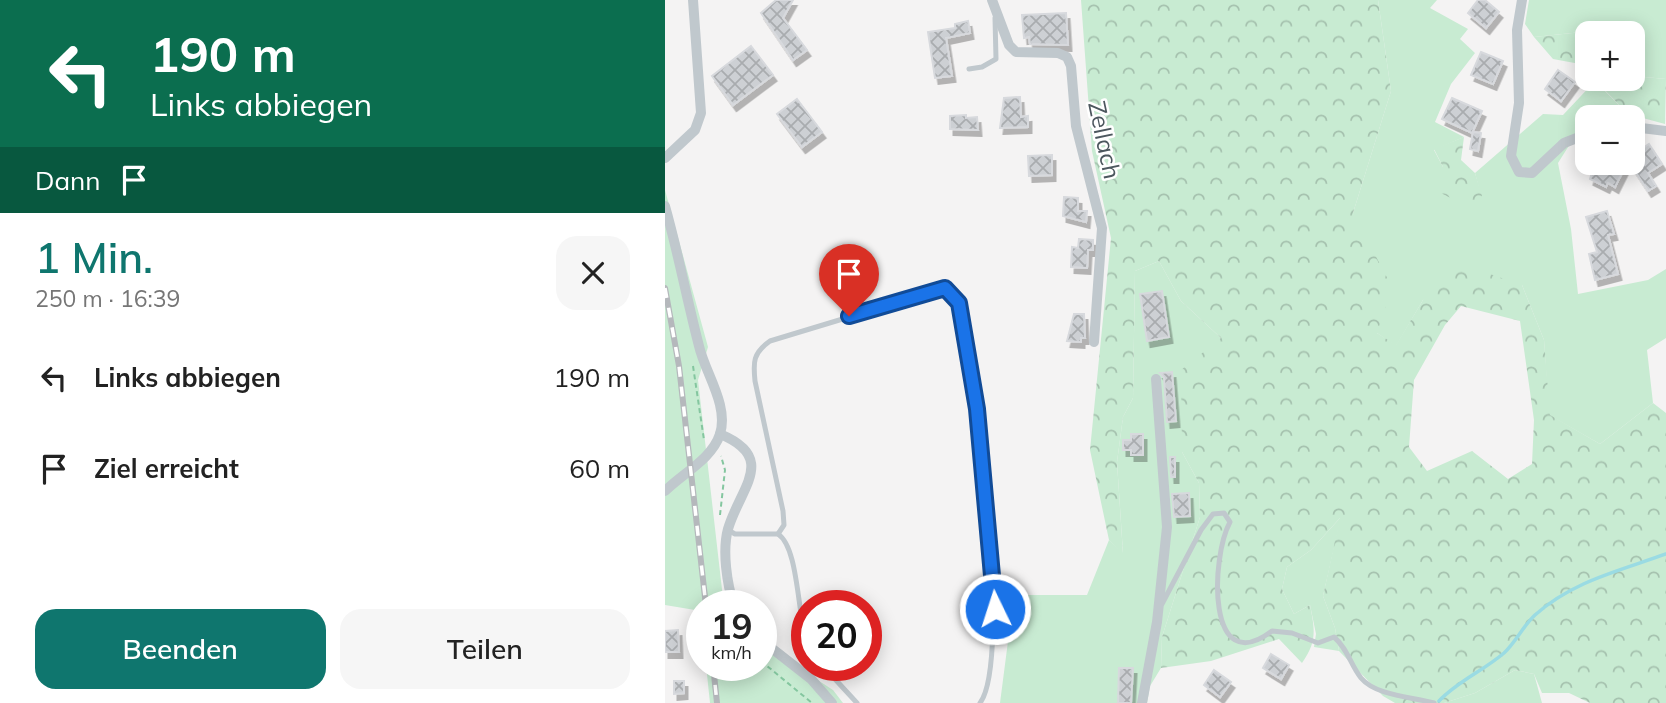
<!DOCTYPE html>
<html lang="de">
<meta charset="utf-8">
<style>
body{margin:0;font-family:Mulish,sans-serif;background:#f6f6f6;color:#222;height:100vh;display:flex;flex-direction:column;font-size:26px;white-space:nowrap}
*{box-sizing:border-box;margin:0}
p{font-size:23px;color:#767676}
.icon{flex:none;width:38px;height:38px;fill:none;stroke:currentColor;stroke-width:2;stroke-linecap:round;stroke-linejoin:round}
.map{position:relative;flex:1;overflow:hidden}
.drawer{display:flex;flex-direction:column;background:#fff;width:665px}
.drawer>*{flex:none}
.top-card{background:#0b6e4f;color:#fff;overflow:hidden}
.tools{position:absolute;left:910px;top:21px;display:grid;gap:14px}
.tools a{display:grid;place-items:center;width:70px;height:70px;border-radius:14px;background:#fff;box-shadow:0 4px 18px #0003;font-size:35px}
.speed{position:absolute;left:21px;top:590px;display:flex;gap:14px;font-size:35px;font-weight:700;text-align:center}
.speed>*{display:grid;place-content:center;width:91px;height:91px;border-radius:50%;background:#fff;box-shadow:0 4px 18px #0003;line-height:1}
.speed small{font-size:18px;font-weight:400}
.speed .limit{border:10px solid #d22;background:#fff;color:#111}
.pin{position:absolute;display:grid;place-items:center;width:60px;height:60px;color:#fff;margin:-72px -30px;border-radius:50% 50% 50% 0;rotate:-45deg;box-shadow:0 0 7px #0007}
.pin .icon{rotate:45deg}
.me{position:absolute;width:77px;margin:-38px;rotate:356deg;stroke-linejoin:round;filter:drop-shadow(0 0 5px #0008)}
.turn{display:flex;align-items:center;gap:24px;height:147px;padding:0 35px;font-size:32px}
.turn .icon{width:91px;height:91px;stroke-width:2.5}
.turn b{display:block;font-size:49px;line-height:60px}
.then{display:flex;align-items:center;height:66px;padding:0 35px;background:#0003;gap:14px;font-size:26px}
.round{display:grid;place-items:center;flex:none;width:74px;height:74px;border-radius:21px;background:#f6f6f6}
.overview{display:flex;align-items:center;justify-content:space-between;height:119px;padding:0 35px}
h1{font-size:42px;font-weight:600;line-height:52px;color:#0f766e}
.primary-button{display:flex;gap:14px;margin-top:auto;padding:14px 35px}
.primary-button a{flex:1;height:80px;border-radius:21px;background:#0f766e;color:#fff;font-size:28px;font-weight:600;line-height:80px;text-align:center}
.primary-button a+a{background:#f6f6f6;color:#222}
ul{padding:0;list-style:none}
li{display:flex;align-items:center;gap:21px;height:91px;padding:0 35px}
li div{flex:1}
li b{display:block;font-size:26px}
li em{font-style:normal}
main{display:flex;flex:1;min-height:0}
.map>svg:first-child{display:block}
</style>
<main>
<section class="drawer">
<div class="top-card">
<div class="turn"><svg class="icon" aria-label="left" viewBox="0 0 24 24"><path d="M17 20v-9H6M10 6l-5 5 5 5"/></svg><div><b>190 m</b>Links abbiegen</div></div>
<div class="then">Dann<svg class="icon" aria-label="arrive" viewBox="0 0 24 24"><path d="M6 21V4h12l-3 4 3 4H6"/></svg></div>
</div>
<div class="overview"><div><h1>1 Min.</h1><p>250 m · 16:39</p></div><a class="round"><svg class="icon" aria-label="close" viewBox="0 0 24 24"><path d="M6 6l12 12M18 6L6 18"/></svg></a></div>
<ul>
<li><svg class="icon" aria-label="left" viewBox="0 0 24 24"><path d="M17 20v-9H6M10 6l-5 5 5 5"/></svg><div><b>Links abbiegen</b></div><em>190 m</em></li>
<li><svg class="icon" aria-label="arrive" viewBox="0 0 24 24"><path d="M6 21V4h12l-3 4 3 4H6"/></svg><div><b>Ziel erreicht</b></div><em>60 m</em></li>
</ul>
<div class="primary-button"><a>Beenden</a><a>Teilen</a></div>
</section>
<div class="map">
<svg width="1001" height="703" viewBox="0 0 1001 703">
<defs>
<pattern id="forest-crowns" width="20" height="18" patternUnits="userSpaceOnUse" patternTransform="scale(1.75)"><rect width="20" height="18" fill="#c8ebd2"/><path d="M2 6a3 3 0 1 1 6 0M12 15a3 3 0 1 1 6 0" fill="none" stroke="#a5c1ae"/></pattern>
<pattern id="building-cross-hatch" width="8" height="8" patternUnits="userSpaceOnUse" patternTransform="scale(1.75)"><rect width="8" height="8" fill="#cdd0d4"/><path d="M0 0l8 8M0 8l8-8" fill="none" stroke="#a9acaf"/></pattern>
<filter id="shadow"><feDropShadow dx="3.5" dy="6" stdDeviation="0" flood-color="#0004"/></filter>
</defs>
<rect width="100%" height="100%" fill="#f4f3f3"/>
<!-- green -->
<g fill="#c8ebd2">
<path d="M713 0H772L765 8 803 29 795 39 810 53 786 84 770 122 799 137 769 150 778 167 816 196 810 173 878 114 898 115 930 81 963 114 922 117V124L917 125 893 163 906 229 913 294 983 280 1001 269V338L982 350 988 403 935 444 884 415 879 340 857 285 758 300 731 346 712 333 688 213 726 91Z"/>
<path d="M864 0H1001V79L968 76V33L917 32 869 37 860 24Z"/>
<path d="M0 190 43 347 33 380 58 598 64 605 37 606V618L36 611 0 605Z"/>
<path d="M494 261 516 301 556 338 517 452 534 483 535 517 497 637 496 668 485 686 482 703H335L349 595H422L444 540 458 553 452 462 458 417 468 398 470 271Z"/>
<path d="M676 517 658 596 670 628 674 651 649 647 651 634 645 605 629 614 617 589 622 567 646 550Z"/>
<path d="M96 643 168 690 178 703H45L41 665H96Z"/>
<path d="M850 670 869 674 877 703H779L810 693Z"/>
</g>
<!-- forest -->
<g fill="url(#forest-crowns)" fill-rule="evenodd">
<path d="M416 0H713L726 91 688 213 727 287 712 333 731 345 758 300 790 262 857 285 879 340 885 415 935 444 988 403 1001 413V703H925L904 693H877L869 674 850 670 810 693 779 703H730L718 696 674 651 670 628 658 596 675 518 646 550 622 567 617 589 629 614 645 605C650 630 652 642 637 663L614 639 546 661 496 668 497 637 535 517 534 483 517 452 516 370 556 338 516 301 494 261 470 271 468 398 458 417 452 462 458 554 444 540 425 450 446 238 427 151ZM796 306 855 321 869 420 867 464 843 479 807 451 762 471 744 447 749 380 780 325Z"/>
<path d="M917 32 925 33H922V72L915 64 888 59 869 37Z"/>
<path d="M968 76 1001 79 1000 124 963 114 929 79H968Z"/>
<path d="M799 137 796 160 810 173 817 196 805 208 772 191 778 167 769 149Z"/>
</g>
<g fill="none" stroke-linecap="round" stroke-linejoin="round">
<!-- stream -->
<path stroke="#9adbe3" stroke-width="3.5" d="M774 701C793 681 818 671 839 653 851 642 858 626 870 615 908 581 954 571 1001 554"/>
</g>
<!-- building -->
<g fill="url(#building-cross-hatch)" stroke="#d7d9dd" stroke-width="2" filter="url(#shadow)">
<path d="M111 0H128L118 18 142 50 128 60 96 13Z"/>
<path d="M813 0H820L834 12 821 28 803 13Z"/>
<path d="M401 13 403 45 365 44 364 37 359 38 357 15Z"/>
<path d="M303 21 305 33 281 38 287 76 270 78 263 32 290 28V24Z"/>
<path d="M86 46 108 75 68 105 47 76Z"/>
<path d="M816 52 838 61 828 84 806 75Z"/>
<path d="M893 70 910 82 896 101 880 89Z"/>
<path d="M355 97 356 117 363 116V127L335 128 339 98Z"/>
<path d="M787 98 817 111 807 133 777 119Z"/>
<path d="M132 99 157 132 137 147 112 114Z"/>
<path d="M301 115V118L312 117 313 130 285 129V116Z"/>
<path d="M808 132 816 133 813 151 805 149Z"/>
<path d="M984 144 997 164 983 173 991 186 983 191 968 168V155Z"/>
<path d="M387 155V175L364 176 363 156Z"/>
<path d="M930 163H962L950 187 943 183 941 187 925 179Z"/>
<path d="M399 197 413 198V211H422L421 222 398 216Z"/>
<path d="M942 211 949 234 943 235 953 274 930 280 924 254 932 252 921 217Z"/>
<path d="M414 239 428 240V250H423L422 268 406 267 407 247 413 248Z"/>
<path d="M497 291 504 337 482 341 475 294Z"/>
<path d="M409 314H419L420 338H416V342L402 341Z"/>
<path d="M507 372 511 421 502 422 499 378 495 373Z"/>
<path d="M466 434H478V455H466V450H458V440H466Z"/>
<path d="M505 457H510V477H506Z"/>
<path d="M524 493 525 516 509 517 507 494Z"/>
<path d="M13 630 14 652H0V631Z"/>
<path d="M606 654 624 665 616 679 598 668Z"/>
<path d="M454 668H468L466 703H453Z"/>
<path d="M549 670 566 682 555 697 539 685Z"/>
<path d="M9 681H19V693L9 694Z"/>
</g>
<g fill="none" stroke-linecap="round" stroke-linejoin="round">
<!-- path -->
<g stroke="#84c69f" stroke-width="2" stroke-dasharray="5 3.5" stroke-linecap="butt">
<path d="M28 366 39 440"/>
<path d="M55 515 60 470 56 456"/>
<path d="M96 661 147 703"/>
</g>
<!-- lane -->
<g stroke="#c0c8cd" stroke-width="5">
<path d="M304 69 317 67 331 59 330 18"/>
<path d="M63 530 70 534H113C134 548 132 615 142 640"/>
<path d="M113 534 119 525 118 511 90 381C88 362 88 353 105 341L280 288C285 292 291 296 293 303 313 358 347 662 315 703"/>
<path d="M497 604 536 530 548 514 559 513 565 522C546 557 541 681 607 631L627 633 653 643 669 637C683 649 685 664 696 678 711 696 748 697 769 703"/>
<path d="M157 665 192 703"/>
</g>
<!-- street -->
<g stroke="#c0c8cd" stroke-width="10">
<path d="M327 0 344 45 351 52 393 53 402 57 406 66 411 126 437 228 429 342"/>
<path d="M857 0 852 30 854 103 846 156 854 172 867 173 899 143 922 134"/>
<path d="M968 127 1001 131"/>
<path d="M0 158 30 130 36 113 28 0"/>
<path d="M0 206C13 252 22 300 34 346 40 373 64 405 55 434 47 459 18 473 0 491"/>
<path d="M55 434C113 458 75 488 63 529 57 551 62 584 69 606"/>
<path d="M96 640 146 679 167 703"/>
<path d="M477 703 492 622 502 527 491 379"/>
</g>
<!-- rail casing -->
<g stroke="#b5b8bc" stroke-width="6">
<g id="rail">
<path d="M0 288 14 366 41 606"/>
<path d="M48 665 52 703"/>
</g>
</g>
<!-- rail -->
<use href="#rail" stroke="#fff" stroke-width="3.5" stroke-dasharray="10" stroke-linecap="butt"/>
</g>
<g fill="none" stroke-linecap="round" stroke-linejoin="round">
<!-- route casing -->
<g stroke="#114b97" stroke-width="18">
<path id="route" d="M184 316 280 288 294 303 312 409 330 609"/>
</g>
<!-- route -->
<use href="#route" stroke="#1a73e8" stroke-width="12"/>
</g>
<g text-anchor="middle" stroke-width="5" stroke-linejoin="round" paint-order="stroke">
<!-- street labels -->
<g font-size="24" fill="#4c575e" stroke="#fff">
<text transform="translate(439 140) rotate(78)" y="8">Zellach</text>
</g>
</g>
</svg>
<div class="tools">
<a>+</a>
<a>−</a>
</div>
<div class="speed"><div>19<small>km/h</small></div><div class="limit">20</div></div>
<div class="pin" style="left:184px;top:316px;background:#d93025"><svg class="icon" aria-label="arrive" viewBox="0 0 24 24"><path d="M6 21V4h12l-3 4 3 4H6"/></svg></div>
<svg class="me" style="left:330px;top:609px" viewBox="-20 -20 40 40"><circle r="17" fill="#1a73e8" stroke="#fff" stroke-width="3"/><path d="M0-11L8 9 0 5-8 9z" fill="#fff"/></svg>
</div>
</main>
